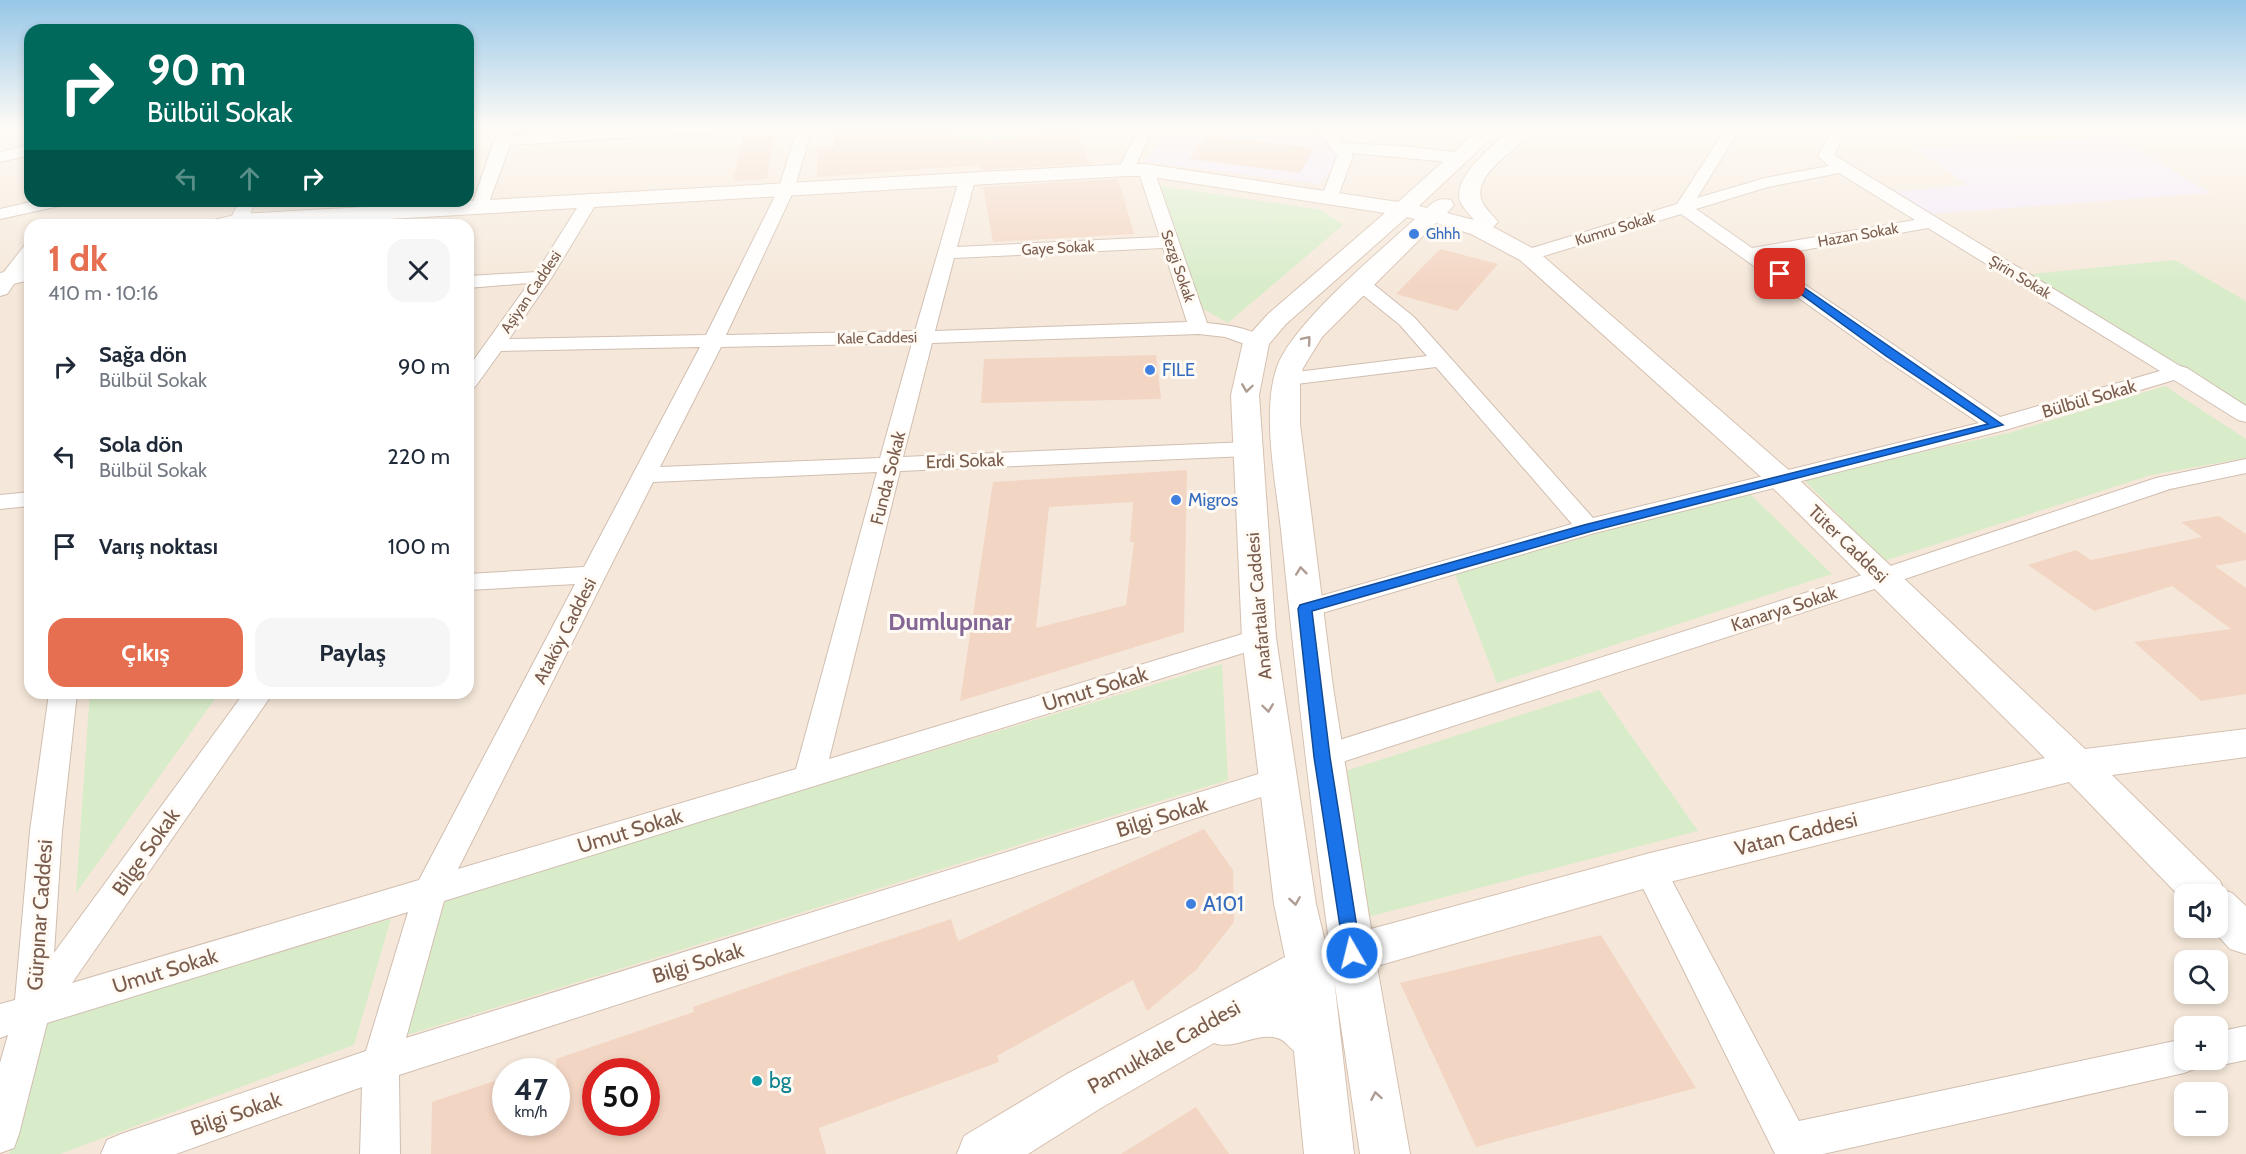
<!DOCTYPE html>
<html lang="tr">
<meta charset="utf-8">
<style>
body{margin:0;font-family:Cabin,sans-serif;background:#f6f6f7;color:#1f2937;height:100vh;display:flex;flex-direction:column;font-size:22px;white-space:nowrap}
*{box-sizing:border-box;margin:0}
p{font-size:20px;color:#747a83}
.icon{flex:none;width:33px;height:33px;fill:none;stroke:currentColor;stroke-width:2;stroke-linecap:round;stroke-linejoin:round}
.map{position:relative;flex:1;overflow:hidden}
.panel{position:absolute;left:24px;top:219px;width:450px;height:480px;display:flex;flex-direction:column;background:#fff;border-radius:18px;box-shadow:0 3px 9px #0003}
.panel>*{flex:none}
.top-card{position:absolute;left:24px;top:24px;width:450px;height:183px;border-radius:18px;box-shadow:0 3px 9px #0003;background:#00695c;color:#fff;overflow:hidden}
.controls{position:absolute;left:2174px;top:884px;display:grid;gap:12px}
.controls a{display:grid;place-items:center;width:54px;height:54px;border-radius:12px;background:#fff;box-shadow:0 3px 9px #0003;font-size:30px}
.speed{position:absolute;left:492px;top:1058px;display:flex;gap:12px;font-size:30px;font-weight:700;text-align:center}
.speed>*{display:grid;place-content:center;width:78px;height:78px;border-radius:50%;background:#fff;box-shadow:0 3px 9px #0003;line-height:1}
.speed small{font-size:15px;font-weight:400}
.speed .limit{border:9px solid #d22;background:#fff;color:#111}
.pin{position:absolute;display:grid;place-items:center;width:51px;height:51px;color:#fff;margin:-26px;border-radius:12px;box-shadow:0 3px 9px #0006}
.me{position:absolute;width:66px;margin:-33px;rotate:352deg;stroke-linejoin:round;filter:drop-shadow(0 0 4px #0008)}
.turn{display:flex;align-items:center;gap:21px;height:126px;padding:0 24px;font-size:27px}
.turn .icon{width:78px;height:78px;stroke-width:2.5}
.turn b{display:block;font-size:42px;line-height:51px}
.lanes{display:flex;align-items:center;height:57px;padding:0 24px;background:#0003;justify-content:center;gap:30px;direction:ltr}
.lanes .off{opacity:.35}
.round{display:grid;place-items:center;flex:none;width:63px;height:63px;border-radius:18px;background:#f6f6f7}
.headline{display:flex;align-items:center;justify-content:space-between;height:102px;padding:0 24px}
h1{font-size:36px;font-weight:800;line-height:45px;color:#e76f51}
.cta{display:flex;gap:12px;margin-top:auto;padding:12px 24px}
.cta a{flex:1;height:69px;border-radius:18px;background:#e76f51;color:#fff;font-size:24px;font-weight:800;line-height:69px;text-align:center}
.cta a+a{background:#f6f6f7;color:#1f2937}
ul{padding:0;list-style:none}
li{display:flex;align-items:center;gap:18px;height:90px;padding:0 24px}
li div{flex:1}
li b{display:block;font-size:22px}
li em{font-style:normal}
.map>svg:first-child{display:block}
</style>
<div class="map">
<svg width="2246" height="1154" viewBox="0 0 2246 1154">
<rect width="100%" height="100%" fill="#fdf6ec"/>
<!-- residential -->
<path fill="#f5e8da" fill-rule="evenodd" d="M0 125H30V201H468V125H2246V1154H0ZM30 225H468V693H30ZM2184 894H2217V927H2184ZM2184 960H2217V993H2184ZM2184 1026H2217V1059H2184ZM506 1071H556V1122H506ZM596 1071H646V1122H596ZM2184 1092H2217V1125H2184Z"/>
<!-- education -->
<g fill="#f3e8fa">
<path d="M1171 125H1314L1343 153 1320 184 1146 162Z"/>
<path d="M2117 137 2211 193 1927 214 1892 192 1967 185 1914 147Z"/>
</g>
<!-- green -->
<g fill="#d8ecc9">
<path d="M1161 186 1321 210 1343 225 1228 323 1198 306Z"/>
<path d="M2175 260 2246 301V407L2194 373 2022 275Z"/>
<path d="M2165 386 2246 439V458L2151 475 1884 561 1802 478 2009 433Z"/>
<path d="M1747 491 1832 574 1497 683 1455 574Z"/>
<path d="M1222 664 1228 780 407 1035 446 897Z"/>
<path d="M1599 690 1698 831 1368 917 1336 774Z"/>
<path d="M90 693H219L76 893 88 719Z"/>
<path d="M391 919 354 1045 60 1154H9L46 1022Z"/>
</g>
<!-- building -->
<g fill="#f3d5c3" fill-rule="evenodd">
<path d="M863 125H955L959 140 978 139 979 142 1042 137 1036 125H1074L1090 164 981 170 980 165 817 177 818 149 835 147 833 127Z"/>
<path d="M775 134 767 179 733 181 743 136Z"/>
<path d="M1206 135 1314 148 1300 173 1189 159Z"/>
<path d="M1118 179 1134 234 993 242 983 187Z"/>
<path d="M1440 249 1498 264 1457 311 1396 294Z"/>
<path d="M1156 355 1161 399 981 403 984 359Z"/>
<path d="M1187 470 1184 632 960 701 993 482ZM1133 502 1130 542H1134L1126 605 1036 628 1049 507Z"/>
<path d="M2219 516 2246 534V560L2215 566 2246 588V694L2201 701 2134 642 2231 629 2172 586 2094 611 2028 565 2076 550 2091 560 2202 537 2181 522Z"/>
<path d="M1204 829 1233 870 1234 922 1196 970 1147 1011 1133 980 997 1056 999 1062 819 1128 826 1154H431L432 1102 506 1077V1122H556V1059L694 1012 693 1007 803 968 951 919 958 941ZM596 1071H646V1122H596Z"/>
<path d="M1601 935 1696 1088 1476 1147 1400 983Z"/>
<path d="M1196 1107 1229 1154H1121Z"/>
</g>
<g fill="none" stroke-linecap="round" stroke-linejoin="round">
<!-- street casing -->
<g stroke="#d1beb0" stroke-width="2">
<g id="street">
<path d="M503 125H515L513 136 698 125H774L767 129 510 145 488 205 480 210 474 209 472 205 494 141Z"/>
<path d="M799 125H813L794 190 726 335 915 331 959 180 967 175 975 180 957 247 1160 237 1138 170 1146 165 1154 170 1207 323C1224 325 1255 327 1266 342L1263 346 1256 348 1225 337 1199 334 932 343 903 457 1248 442 1256 444 1259 449 1256 454 1248 456 900 471 829 759 1259 629 1269 631 1272 638 1269 645 444 901 406 1038 1278 768 1289 772 1293 780 1289 788 399 1075 400 1154H360L362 1087 176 1154H101L107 1140 121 1134 366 1051 408 912 47 1023 19 1134 14 1148 0 1153V1063L8 1035 0 1038V1004L15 1000 30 831 49 693H77L62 831 54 953 244 693H273L72 983 419 880 575 584 468 590V574L584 567 700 347 501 351 475 387 468 389V368L529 283 468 288V276L537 272 585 195 591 194 599 199 552 277 509 339 706 335 778 190ZM1163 248 1187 322 935 331 954 258ZM912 343 880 458 660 467 721 347ZM877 472 796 769 458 869 653 482Z"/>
<path d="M1141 125H1155L1132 173H1120L1118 170Z"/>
<path d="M1313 125H1328L1343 143 1403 146 1460 153 1468 158 1460 163 1351 153 1353 156 1337 199 1329 204 1321 199 1337 156Z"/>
<path d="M1728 125H1742L1697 198 1765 178 1829 166 1818 156 1834 125H1848L1834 155 2180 366 2187 368 2246 406V422L2238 420 2174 380 2005 430 1595 533 1305 618 1296 615 1292 609 1296 603 1572 524 1436 367 1288 385 1281 383 1278 379 1281 375 1288 373 1427 356 1400 325 1353 287 1351 283 1353 279H1367L1414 317 1593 518 1979 423 1883 358 1681 214 1534 259H1522L1519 255 1522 251 1677 204ZM1839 173 1915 220 1752 248 1696 209 1768 187ZM1928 228 2160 371 2000 417 1764 257Z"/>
<path d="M30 145V155L0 162V152Z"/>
<path d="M35 201H66L64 205 0 219V209Z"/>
<path d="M239 201H255L246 225H228Z"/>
<path d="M401 201H417L411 214 405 215 397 210Z"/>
<path d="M30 245V262L7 294 0 296V277L24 246Z"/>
<path d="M2246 459V473L2170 489 1893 583 1333 765 1322 768 1311 765 1307 757 1311 749 1875 571 2156 478Z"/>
<path d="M30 492V506L0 509V495Z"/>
<path d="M1650 857 1661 860 1799 1121 2184 1039V1059H2201L2197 1068 2184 1073 1823 1154H1775L1634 870 1639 860Z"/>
<path d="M2246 1026V1060L2217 1066 2204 1061 2203 1059H2217V1032Z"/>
</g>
</g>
<!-- secondary casing -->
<g stroke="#d6c0b0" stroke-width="2">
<g id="secondary">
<path d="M1484 125H1505L1419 206 1427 208C1435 200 1440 198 1451 200L1454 205 1447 213 1474 220C1469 214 1463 208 1460 201 1452 174 1500 140 1517 125H1537C1525 147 1474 169 1481 199 1484 208 1493 215 1498 222L1493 227 1536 250 1792 473 2085 749 2246 729V757L2112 775 2220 881 2224 890 2232 893 2246 906V954L2230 949 2210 927H2217V894H2184V901L2069 782 1650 887 1377 966 1410 1154H1360L1334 979 1354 1154H1304L1294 1051C1290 1048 1285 1041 1280 1039 1258 1030 1235 1051 1214 1043L1101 1108 1028 1154H957L964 1136 1067 1074 1285 957 1274 904 1242 638 1231 395 1243 342 1268 314 1385 213 1146 176H1126L285 225H211L214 220 239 214 1126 164H1146L1398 202ZM1407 217 1415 219C1379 252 1292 324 1277 367 1261 412 1276 483 1281 530 1295 667 1310 804 1329 941L1325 942 1316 904 1276 638 1259 395 1269 344 1286 324ZM1436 223 1471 234 1520 260 1770 485 2045 758 1650 853 1371 929 1333 687 1300 424V383L1303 368 1322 337Z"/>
<path d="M30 266V280L0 287V273Z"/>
</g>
</g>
<!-- street -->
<use href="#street" fill="#fff" fill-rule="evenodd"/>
<!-- secondary -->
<use href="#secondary" fill="#fff" fill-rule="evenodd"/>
</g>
<!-- one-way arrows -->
<defs><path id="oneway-chevron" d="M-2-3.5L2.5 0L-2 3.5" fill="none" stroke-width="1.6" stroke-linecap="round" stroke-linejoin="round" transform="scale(1.5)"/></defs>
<g stroke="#af9d94">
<use href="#oneway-chevron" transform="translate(1307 340) rotate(-50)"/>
<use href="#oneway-chevron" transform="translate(1247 388) rotate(98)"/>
<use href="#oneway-chevron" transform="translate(1301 571) rotate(-96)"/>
<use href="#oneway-chevron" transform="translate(1268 708) rotate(82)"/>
<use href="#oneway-chevron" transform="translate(1295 901) rotate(81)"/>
<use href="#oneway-chevron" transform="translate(1376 1096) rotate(-100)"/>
</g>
<!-- sky -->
<linearGradient id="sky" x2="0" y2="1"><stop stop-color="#97c7e8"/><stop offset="0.44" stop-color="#fefbf6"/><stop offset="1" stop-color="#fefbf6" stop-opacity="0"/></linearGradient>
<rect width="2246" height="286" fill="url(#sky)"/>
<!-- route -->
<path fill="#1a73e8" stroke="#114b97" stroke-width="1.5" d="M1780 271 2003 425 1592 531 1312 611 1330 757 1361 953 1358 959 1352 961 1345 959 1314 757 1298 609 1300 605 1584 525 1988 424 1886 356 1776 276 1775 274Z"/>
<!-- markers -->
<g fill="#3f7fe0" stroke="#fffaf3" stroke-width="2">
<circle cx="1414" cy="234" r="6"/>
<circle cx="1150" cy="370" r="6"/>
<circle cx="1176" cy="500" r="6"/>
<circle cx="1191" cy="904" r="6"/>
</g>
<circle fill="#0f9aa8" stroke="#fffaf3" stroke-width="2" cx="757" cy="1081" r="6"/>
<g text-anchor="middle" stroke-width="6" stroke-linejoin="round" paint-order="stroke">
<!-- far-street labels -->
<g font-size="15" fill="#7a5c4d" stroke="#fffaf3">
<text transform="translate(1615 229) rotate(-17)" y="5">Kumru Sokak</text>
<text transform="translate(1858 235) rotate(-10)" y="5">Hazan Sokak</text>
<text transform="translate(1058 248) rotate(-3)" y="5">Gaye Sokak</text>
<text transform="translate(1178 266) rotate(71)" y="5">Sezgi Sokak</text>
<text transform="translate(2020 277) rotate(31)" y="5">Şirin Sokak</text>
<text transform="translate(531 292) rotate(-56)" y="5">Aşiyan Caddesi</text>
<text transform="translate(877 338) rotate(-1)" y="5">Kale Caddesi</text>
</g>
<!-- far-shop labels -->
<g font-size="15" fill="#366cbe" stroke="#fffaf3" text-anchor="start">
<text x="1426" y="239">Ghhh</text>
</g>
<!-- shop labels -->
<g font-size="18" fill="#366cbe" stroke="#fffaf3" text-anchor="start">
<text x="1162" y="376">FILE</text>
<text x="1188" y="506">Migros</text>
</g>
<!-- street labels -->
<g font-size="18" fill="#7a5c4d" stroke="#fffaf3">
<text transform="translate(2089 399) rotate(-16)" y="6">Bülbül Sokak</text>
<text transform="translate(965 461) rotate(-2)" y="6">Erdi Sokak</text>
<text transform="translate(888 478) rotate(-76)" y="6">Funda Sokak</text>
<text transform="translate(1848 544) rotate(44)" y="6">Tüter Caddesi</text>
<text transform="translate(1259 606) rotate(-95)" y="6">Anafartalar Caddesi</text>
<text transform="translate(1784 609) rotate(-18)" y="6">Kanarya Sokak</text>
<text transform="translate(565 631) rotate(-63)" y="6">Ataköy Caddesi</text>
</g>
<!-- near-street labels -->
<g font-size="21" fill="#7a5c4d" stroke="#fffaf3">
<text transform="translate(1095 689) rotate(-17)" y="7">Umut Sokak</text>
<text transform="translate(1162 817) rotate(-17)" y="7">Bilgi Sokak</text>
<text transform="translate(630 831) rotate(-17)" y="7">Umut Sokak</text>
<text transform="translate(1796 834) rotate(-14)" y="7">Vatan Caddesi</text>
<text transform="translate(146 852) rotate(-55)" y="7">Bilge Sokak</text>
<text transform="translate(40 915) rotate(-86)" y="7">Gürpınar Caddesi</text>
<text transform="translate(698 963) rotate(-17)" y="7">Bilgi Sokak</text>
<text transform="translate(165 971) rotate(-17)" y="7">Umut Sokak</text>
<text transform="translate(1164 1047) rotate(-29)" y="7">Pamukkale Caddesi</text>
<text transform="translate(236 1114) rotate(-19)" y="7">Bilgi Sokak</text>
</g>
<!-- near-shop labels -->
<g font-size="21" fill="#366cbe" stroke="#fffaf3" text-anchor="start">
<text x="1203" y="911">A101</text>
</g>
<!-- near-culture labels -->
<g font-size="21" fill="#0d838f" stroke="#fffaf3" text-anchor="start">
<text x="769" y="1088">bg</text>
</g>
<!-- district labels -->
<g font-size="24" font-weight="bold" fill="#846695" stroke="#fffaf3">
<text x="950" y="630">Dumlupınar</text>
</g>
</g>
</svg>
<div class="controls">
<a><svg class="icon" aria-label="sound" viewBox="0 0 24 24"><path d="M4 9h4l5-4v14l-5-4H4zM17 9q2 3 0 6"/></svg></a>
<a><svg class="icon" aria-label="search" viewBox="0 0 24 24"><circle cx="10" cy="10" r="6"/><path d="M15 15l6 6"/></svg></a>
<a>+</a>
<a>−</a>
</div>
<div class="speed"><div>47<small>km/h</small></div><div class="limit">50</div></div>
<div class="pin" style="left:1780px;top:274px;background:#d93025"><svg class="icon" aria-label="arrive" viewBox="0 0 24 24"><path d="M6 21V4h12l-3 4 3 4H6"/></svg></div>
<svg class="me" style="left:1352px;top:953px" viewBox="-20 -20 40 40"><circle r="17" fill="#1a73e8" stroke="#fff" stroke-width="3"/><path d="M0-11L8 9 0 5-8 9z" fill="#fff"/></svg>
<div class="top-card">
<div class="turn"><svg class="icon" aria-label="right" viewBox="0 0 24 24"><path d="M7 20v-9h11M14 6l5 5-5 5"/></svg><div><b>90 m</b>Bülbül Sokak</div></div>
<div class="lanes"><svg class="icon off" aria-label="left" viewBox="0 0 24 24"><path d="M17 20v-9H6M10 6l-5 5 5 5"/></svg><svg class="icon off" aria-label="ahead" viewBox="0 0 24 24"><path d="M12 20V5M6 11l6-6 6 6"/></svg><svg class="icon" aria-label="right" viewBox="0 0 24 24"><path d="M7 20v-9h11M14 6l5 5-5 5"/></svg></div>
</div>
<section class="panel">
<div class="headline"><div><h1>1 dk</h1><p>410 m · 10:16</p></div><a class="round"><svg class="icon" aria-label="close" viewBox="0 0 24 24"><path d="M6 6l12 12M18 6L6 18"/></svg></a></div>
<ul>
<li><svg class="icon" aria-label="right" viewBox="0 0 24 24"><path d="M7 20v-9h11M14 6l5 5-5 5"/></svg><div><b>Sağa dön</b><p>Bülbül Sokak</p></div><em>90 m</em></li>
<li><svg class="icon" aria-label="left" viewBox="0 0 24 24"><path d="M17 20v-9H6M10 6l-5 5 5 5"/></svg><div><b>Sola dön</b><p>Bülbül Sokak</p></div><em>220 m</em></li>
<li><svg class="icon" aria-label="arrive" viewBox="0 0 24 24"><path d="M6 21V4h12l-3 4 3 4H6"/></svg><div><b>Varış noktası</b></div><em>100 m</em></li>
</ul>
<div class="cta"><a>Çıkış</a><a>Paylaş</a></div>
</section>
</div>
